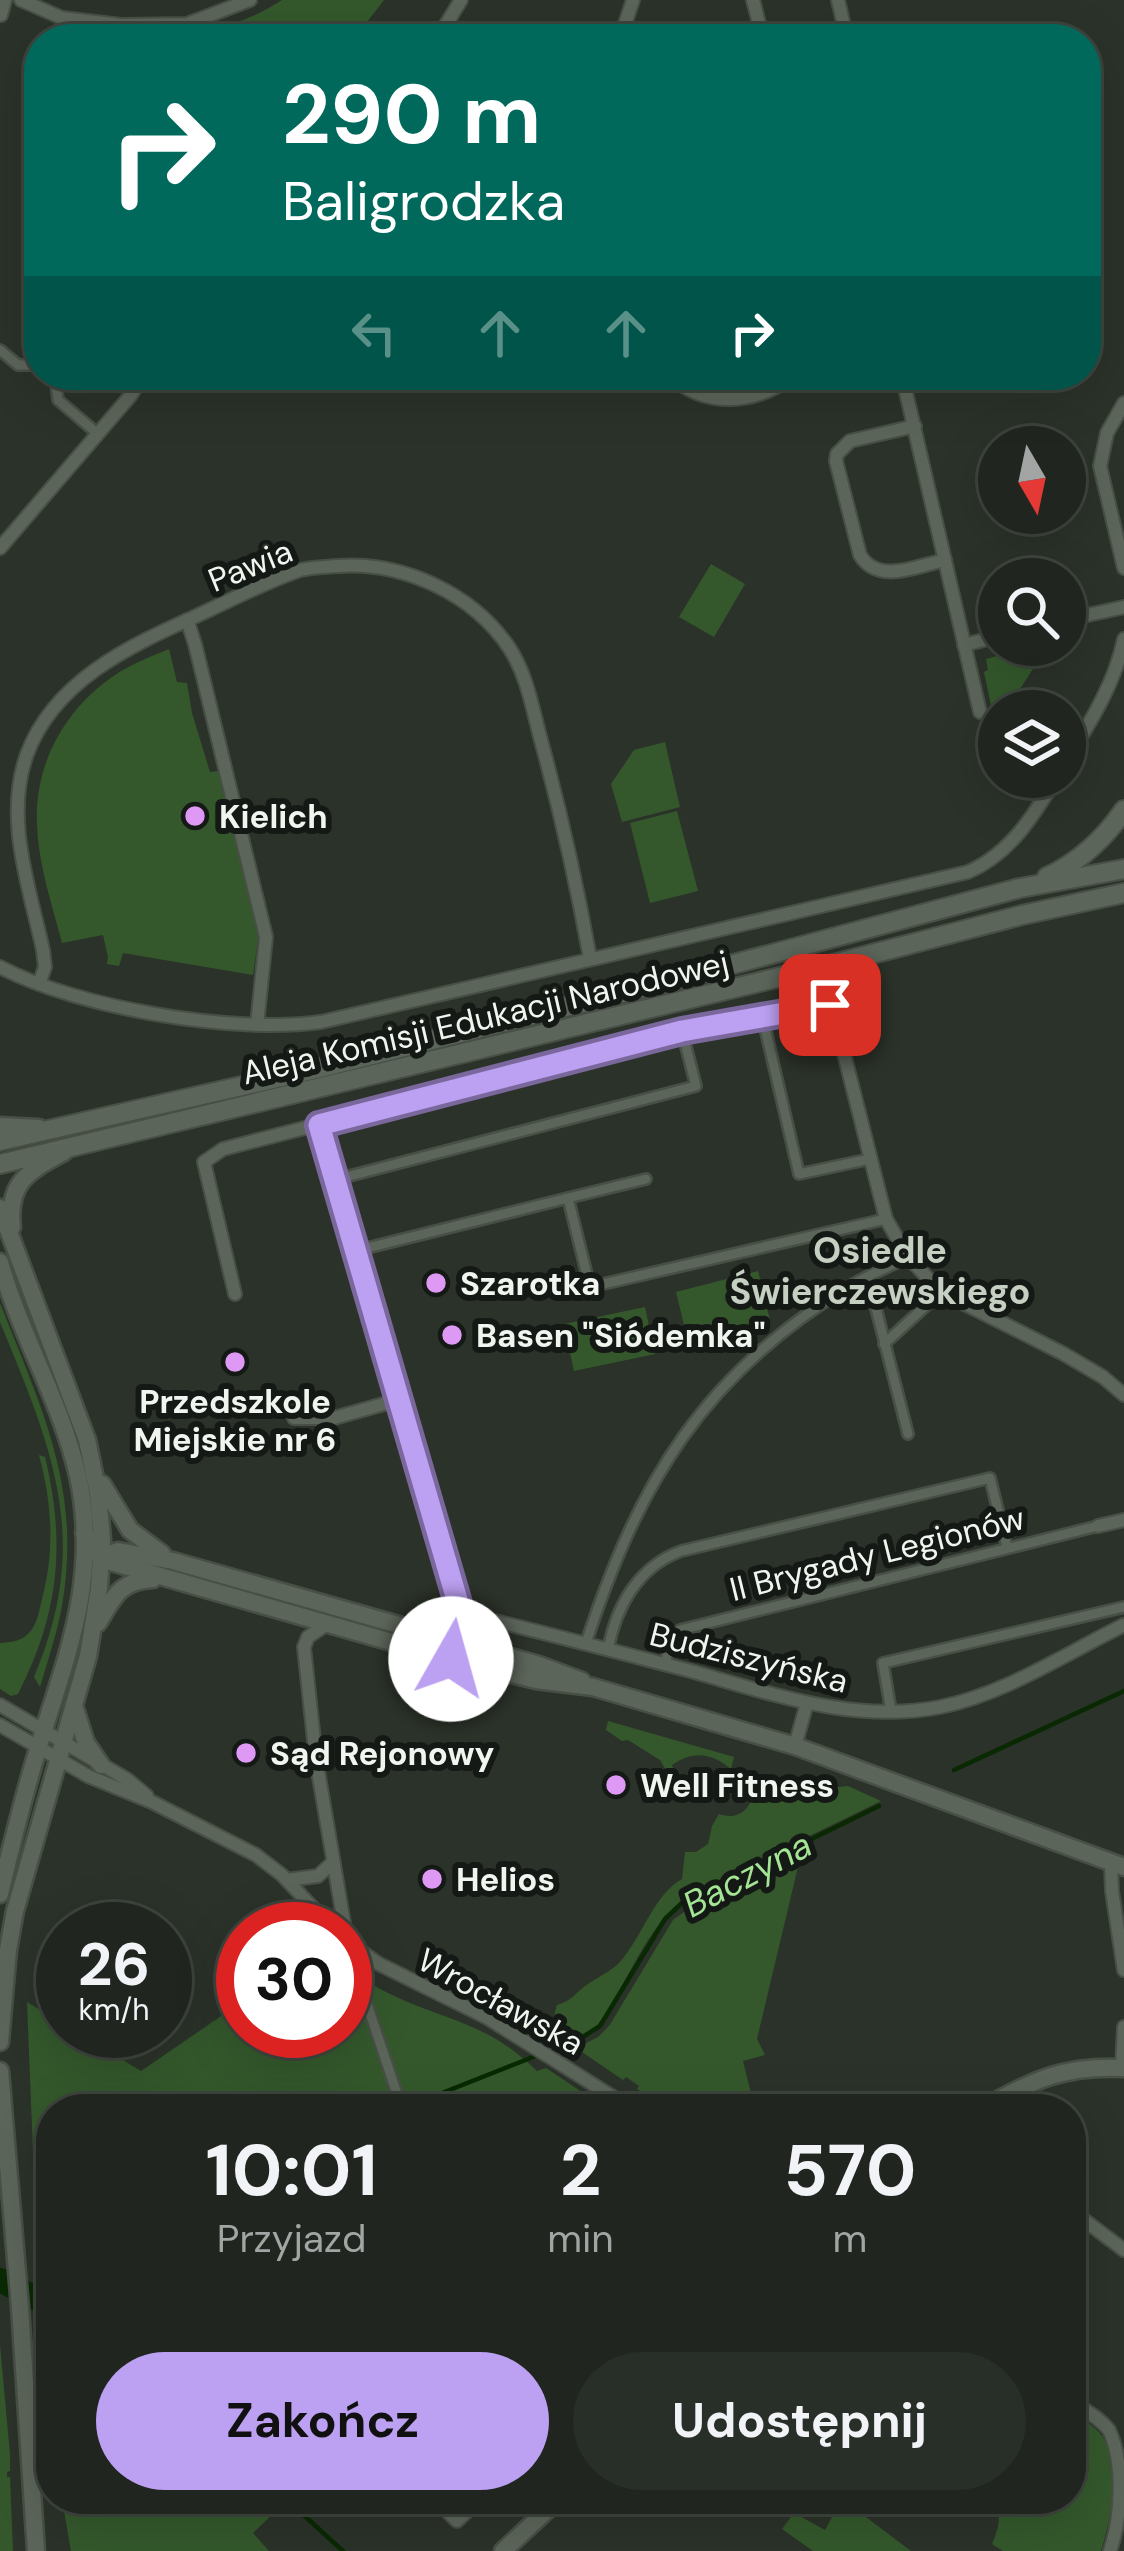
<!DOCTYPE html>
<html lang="pl">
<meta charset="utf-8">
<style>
body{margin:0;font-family:"DM Sans",sans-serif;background:#282e28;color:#f1f3f6;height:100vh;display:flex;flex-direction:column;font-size:45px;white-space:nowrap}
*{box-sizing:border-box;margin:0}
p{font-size:39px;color:#a2a5a4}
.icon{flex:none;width:66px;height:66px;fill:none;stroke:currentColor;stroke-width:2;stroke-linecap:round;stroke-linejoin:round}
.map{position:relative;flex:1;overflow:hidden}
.drawer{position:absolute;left:36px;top:2094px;width:1050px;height:420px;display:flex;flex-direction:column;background:#20261f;border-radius:48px;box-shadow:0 12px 48px #0002,0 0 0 3px #3d433d}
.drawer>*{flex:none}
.guide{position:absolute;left:24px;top:24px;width:1077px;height:366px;border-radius:48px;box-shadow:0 12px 48px #0002,0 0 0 3px #3d433d;background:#00695c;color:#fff;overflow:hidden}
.needle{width:78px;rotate:171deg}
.tools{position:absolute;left:978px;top:426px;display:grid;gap:24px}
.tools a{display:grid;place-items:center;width:108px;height:108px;border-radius:50%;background:#20261f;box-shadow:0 12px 48px #0002,0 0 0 3px #3d433d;font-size:60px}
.speed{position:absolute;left:36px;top:1902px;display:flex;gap:24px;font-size:60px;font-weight:700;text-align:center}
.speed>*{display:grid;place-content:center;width:156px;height:156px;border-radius:50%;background:#20261f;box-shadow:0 12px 48px #0002,0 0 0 3px #3d433d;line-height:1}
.speed small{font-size:30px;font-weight:400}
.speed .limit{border:18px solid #d22;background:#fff;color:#111}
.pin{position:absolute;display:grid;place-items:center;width:102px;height:102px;color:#fff;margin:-51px;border-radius:24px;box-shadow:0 6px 18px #0006}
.me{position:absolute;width:132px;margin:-66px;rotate:7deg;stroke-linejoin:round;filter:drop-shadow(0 0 9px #0008)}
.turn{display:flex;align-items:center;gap:42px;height:252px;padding:0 60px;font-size:54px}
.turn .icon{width:156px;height:156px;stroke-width:2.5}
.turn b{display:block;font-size:84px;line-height:102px}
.lanes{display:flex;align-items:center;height:114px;padding:0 60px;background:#0003;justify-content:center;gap:60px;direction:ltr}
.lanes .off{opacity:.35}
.eta{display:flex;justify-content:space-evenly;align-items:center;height:204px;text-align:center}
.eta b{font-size:72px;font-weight:700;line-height:84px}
.cta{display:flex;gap:24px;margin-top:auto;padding:24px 60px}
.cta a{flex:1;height:138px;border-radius:72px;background:#bca0f2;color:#111;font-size:48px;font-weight:700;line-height:138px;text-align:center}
.cta a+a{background:#282e28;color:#f1f3f6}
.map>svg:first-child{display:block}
</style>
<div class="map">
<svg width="1124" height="2551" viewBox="0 0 1124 2551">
<rect width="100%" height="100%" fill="#2b3229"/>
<!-- green -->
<g fill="#34582c">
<path d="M282 0H384L354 39H174C212 31 249 22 282 0Z"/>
<path d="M711 564 745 584 714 637 679 617Z"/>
<path d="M1039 645 1045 650 1006 711H999V717L993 715 984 672 988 670 986 659Z"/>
<path d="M169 649 177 682 187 683 192 713 210 772 218 771 259 932 253 975 123 953 119 966 107 964 108 957 103 935 62 943C52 904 38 864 37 824 34 762 67 706 118 673 134 663 152 656 169 649Z"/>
<path d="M665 742 680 807 622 822 611 784 634 750Z"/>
<path d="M677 811 698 891 650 903 630 823Z"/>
<path d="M758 1271 770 1320 688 1341 676 1292Z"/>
<path d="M0 1303C42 1410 82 1488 62 1606 57 1633 48 1660 40 1687L34 1677C92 1540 53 1451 0 1322Z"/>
<path d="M645 1307 655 1354 574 1371 564 1324Z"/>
<path d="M39 1455 45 1457C66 1544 59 1614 18 1694L11 1696 0 1689V1643C10 1642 19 1642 27 1635 37 1626 39 1612 42 1599 55 1550 52 1503 39 1455Z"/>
<path d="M608 1721 734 1757 731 1769C712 1753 693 1750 672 1765L675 1774 666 1770 660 1760 628 1740 622 1741 606 1730Z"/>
<path d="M848 1786 881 1801 689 1895C644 1927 629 1983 597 2026L587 2033 565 2042 549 2033 557 2005C572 2001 576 1992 588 1984 598 1977 610 1972 619 1963 642 1938 654 1894 682 1879L685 1852H696L708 1844 712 1826 719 1814C736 1820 748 1812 753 1796Z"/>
<path d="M802 1850 757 2039 765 2055 743 2061 755 2109H666L637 2089 639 2086 626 2077 623 2080 576 2048 598 2037 609 2026 673 1920 703 1898Z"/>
<path d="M345 1963C358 1972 370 1984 384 1991 443 2021 485 2020 537 2071L546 2068 579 2090 574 2109H51V2283L38 2277 27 2002 63 2024V2031H75L141 2071 243 2001V2031H345Z"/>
<path d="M0 2345 10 2454V2471L7 2472V2477H10L13 2551H0Z"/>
<path d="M1071 2412C1082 2419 1094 2425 1102 2436 1124 2466 1111 2518 1101 2551H1003L992 2544C999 2527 1002 2517 994 2499H1071Z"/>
<path d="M62 2499H275L282 2505 253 2533 269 2551H71Z"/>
<path d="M842 2499 911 2551H813L782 2529 794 2513 825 2530Z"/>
</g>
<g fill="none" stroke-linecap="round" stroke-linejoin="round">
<!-- stream -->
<g stroke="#082902" stroke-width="4.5">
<path d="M954 1770 1124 1691"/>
<path d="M549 2051 578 2040 600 2026 665 1919 683 1902 879 1806"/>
<path d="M404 2108 538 2055"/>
<path d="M286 2499 343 2551"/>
</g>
<!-- river -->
<path stroke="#082902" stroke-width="24" d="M0 2280 51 2306"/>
<!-- pedestrian casing -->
<g stroke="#484f46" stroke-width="14">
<g id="pedestrian">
<path d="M0 350 18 365H34L39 369"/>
<path d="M46 375 56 383 58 400 98 434"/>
<path d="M762 1015 799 1174 870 1159"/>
<path d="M334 1180 696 1086 682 1031"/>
<path d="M568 1198 646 1179"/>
<path d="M355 1251 568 1198 590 1287 886 1219"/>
<path d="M868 1277 908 1434"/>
<path d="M884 1344 941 1292"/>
<path d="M586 1643C638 1484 703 1374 850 1286 868 1275 889 1267 908 1257"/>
<path d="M608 1650C616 1606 638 1567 681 1551L990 1478 1007 1547"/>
<path d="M665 1664 669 1648 680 1630 1098 1526"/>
<path d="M891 1711 883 1663 1124 1607"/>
<path d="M363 1992 402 2109"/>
</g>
</g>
<!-- minor casing -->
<g stroke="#484f46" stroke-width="16">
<g id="minor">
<path d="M21 0 62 18 121 25 187 24 250 0"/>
<path d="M753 0 763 39"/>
<path d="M838 0 847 39"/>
<path d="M1 15 5 0"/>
<path d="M437 39 461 0"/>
<path d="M620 39 633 0"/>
<path d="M669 375C706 409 755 405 795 375"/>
<path d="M902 375 980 712"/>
<path d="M1124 403 1107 433 1100 466 1124 568"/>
<path d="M915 426 850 441 837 454 836 461 860 555C878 585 917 566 945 560"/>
<path d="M0 548 131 395 144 375"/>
<path d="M187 620 195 644 266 937 257 1025"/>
<path d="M1065 620 1124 607"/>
<path d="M964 645 999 636"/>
<path d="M1065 763C1089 724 1115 684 1124 639"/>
<path d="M0 967C78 1008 233 1034 321 1022L968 872C1010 854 1034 815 1057 777"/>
<path d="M822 967 886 1219 908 1257 941 1292 1064 1354 1103 1377 1124 1395"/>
<path d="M39 984 45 967 43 950C29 886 4 818 27 754 54 682 127 647 192 618 227 602 263 583 300 570 312 567 325 567 337 566 402 561 473 593 510 649 528 677 533 712 542 744 561 814 577 886 590 958"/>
<path d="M319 1125 460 1610 462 1619 451 1659"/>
<path d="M235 1294 204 1162 223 1149 682 1031 830 1005"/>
<path d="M294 1418H334L398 1400"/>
<path d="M1098 1526 1124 1520"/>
<path d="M491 1620C557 1636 622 1653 687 1670 770 1693 853 1724 940 1707 1005 1694 1065 1654 1124 1625"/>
<path d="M327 1624 308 1637 304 1647 316 1759 345 1929"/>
<path d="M0 1705 128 1780 147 1796"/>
<path d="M0 1725 88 1776 152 1802 256 1855 282 1875 333 1929"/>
<path d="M795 1746 807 1703"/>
<path d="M1111 1863 1112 1891 1124 1970"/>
<path d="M287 1880 318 1876 332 1863"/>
<path d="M345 1940 379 1964 486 2017 632 2109"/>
<path d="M1122 2068 1124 2027"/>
<path d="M1071 2210 1124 2250"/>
<path d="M1071 2401C1084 2410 1099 2417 1109 2430 1124 2462 1122 2516 1110 2551"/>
<path d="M435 2499 457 2521 480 2499"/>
</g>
</g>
<!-- tertiary casing -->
<g stroke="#484f46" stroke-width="21">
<g id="tertiary">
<path d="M0 1126 39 1128"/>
<path d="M0 1208 87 1440 98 1493 102 1539 99 1588 88 1656 15 1911 8 1950 0 2042"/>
<path d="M12 1227C7 1182 29 1171 64 1152"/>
<path d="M0 1262C20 1335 61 1401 78 1476 100 1579 66 1657 37 1752 23 1799 11 1847 0 1894"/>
<path d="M102 1484 130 1530 162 1554"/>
<path d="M84 1533 102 1556 111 1562 451 1659 536 1680 593 1687 795 1746 1124 1867"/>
<path d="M100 1557 118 1551 173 1561 539 1665 582 1681"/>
<path d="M98 1623C114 1597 119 1581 153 1579"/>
<path d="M75 1709 86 1743 101 1765"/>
<path d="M0 2071 20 2307 36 2551"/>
<path d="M982 2109C1032 2080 1065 2065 1124 2068"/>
<path d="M503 2551 559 2499"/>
</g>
</g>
<!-- secondary casing -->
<g stroke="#484f46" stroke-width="22">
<g id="secondary">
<path d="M1047 877C1079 862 1104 839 1124 810"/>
<path d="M0 1141 312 1070 666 982 1020 888 1124 869"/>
<path d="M0 1164 822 967 1022 915 1124 893"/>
</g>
</g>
<!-- pedestrian -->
<use href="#pedestrian" stroke="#5c655a" stroke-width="9"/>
<!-- minor -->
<use href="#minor" stroke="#5c655a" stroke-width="12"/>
<!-- tertiary -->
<use href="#tertiary" stroke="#5c655a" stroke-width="16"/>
<!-- secondary -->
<use href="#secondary" stroke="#5c655a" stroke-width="18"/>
</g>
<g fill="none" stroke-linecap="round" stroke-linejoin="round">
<!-- route casing -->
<g stroke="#7a689d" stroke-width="30">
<path id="route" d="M451 1659 461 1618 460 1610 319 1125 682 1031 830 1005"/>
</g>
<!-- route -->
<use href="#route" stroke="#bca0f2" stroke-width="21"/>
</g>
<!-- markers -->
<g fill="#dd99f3" stroke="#151915" stroke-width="4.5">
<circle cx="195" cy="816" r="12"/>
<circle cx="436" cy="1283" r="12"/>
<circle cx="452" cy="1335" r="12"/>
<circle cx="235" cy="1362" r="12"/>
<circle cx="246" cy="1753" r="12"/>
<circle cx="616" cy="1785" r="12"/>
<circle cx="432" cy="1879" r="12"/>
</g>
<g text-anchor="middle" stroke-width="12" stroke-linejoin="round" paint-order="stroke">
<!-- street labels -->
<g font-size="33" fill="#f0f6ef" stroke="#151915">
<text transform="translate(250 565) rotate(-22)" y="12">Pawia</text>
<text transform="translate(485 1017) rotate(-13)" y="12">Aleja Komisji Edukacji Narodowej</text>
<text transform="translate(877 1553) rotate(-14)" y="12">II Brygady Legionów</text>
<text transform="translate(749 1657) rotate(14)" y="12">Budziszyńska</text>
<text transform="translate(501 2001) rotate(29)" y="12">Wrocławska</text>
</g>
<!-- poi labels -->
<g font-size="33" font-weight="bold" fill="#f0f6ef" stroke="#151915" text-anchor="start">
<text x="219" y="828">Kielich</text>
<text x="460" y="1295">Szarotka</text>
<text x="476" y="1347">Basen "Siódemka"</text>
<text x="235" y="1413" text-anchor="middle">Przedszkole<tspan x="235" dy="38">Miejskie nr 6</tspan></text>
<text x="270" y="1765">Sąd Rejonowy</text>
<text x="640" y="1797">Well Fitness</text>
<text x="456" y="1891">Helios</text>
</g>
<!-- neighbourhood labels -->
<g font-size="36" font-weight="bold" fill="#c5cfc2" stroke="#151915">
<text x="880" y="1263">Osiedle<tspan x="880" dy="41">Świerczewskiego</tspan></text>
</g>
<!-- water labels -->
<g font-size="36" font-style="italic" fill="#a4e495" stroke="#151915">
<text transform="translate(747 1874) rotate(-28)" y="13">Baczyna</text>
</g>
</g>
</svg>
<div class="tools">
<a><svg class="needle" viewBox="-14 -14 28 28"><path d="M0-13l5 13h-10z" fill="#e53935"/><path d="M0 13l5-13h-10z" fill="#a2a5a4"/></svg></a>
<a><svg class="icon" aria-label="search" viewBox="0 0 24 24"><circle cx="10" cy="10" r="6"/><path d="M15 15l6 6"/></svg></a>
<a><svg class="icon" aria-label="layers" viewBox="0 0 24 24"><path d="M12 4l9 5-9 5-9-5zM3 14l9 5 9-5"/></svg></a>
</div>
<div class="speed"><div>26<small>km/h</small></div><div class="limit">30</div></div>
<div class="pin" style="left:830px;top:1005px;background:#d93025"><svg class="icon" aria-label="arrive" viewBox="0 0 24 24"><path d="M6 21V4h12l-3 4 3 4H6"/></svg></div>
<svg class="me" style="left:451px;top:1659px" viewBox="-20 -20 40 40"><circle r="19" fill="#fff"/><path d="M0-13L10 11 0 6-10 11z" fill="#bca0f2"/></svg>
<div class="guide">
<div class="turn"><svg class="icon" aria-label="right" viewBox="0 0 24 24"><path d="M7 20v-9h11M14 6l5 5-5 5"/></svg><div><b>290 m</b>Baligrodzka</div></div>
<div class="lanes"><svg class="icon off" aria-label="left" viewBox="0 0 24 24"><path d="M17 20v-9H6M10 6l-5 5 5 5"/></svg><svg class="icon off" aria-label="ahead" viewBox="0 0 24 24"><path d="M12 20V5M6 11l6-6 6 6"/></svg><svg class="icon off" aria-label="ahead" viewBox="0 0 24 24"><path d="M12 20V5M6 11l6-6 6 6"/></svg><svg class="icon" aria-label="right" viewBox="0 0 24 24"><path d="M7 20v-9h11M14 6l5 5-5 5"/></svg></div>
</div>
<section class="drawer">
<div class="eta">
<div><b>10:01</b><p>Przyjazd</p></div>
<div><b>2</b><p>min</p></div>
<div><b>570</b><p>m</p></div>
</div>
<div class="cta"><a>Zakończ</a><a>Udostępnij</a></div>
</section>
</div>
